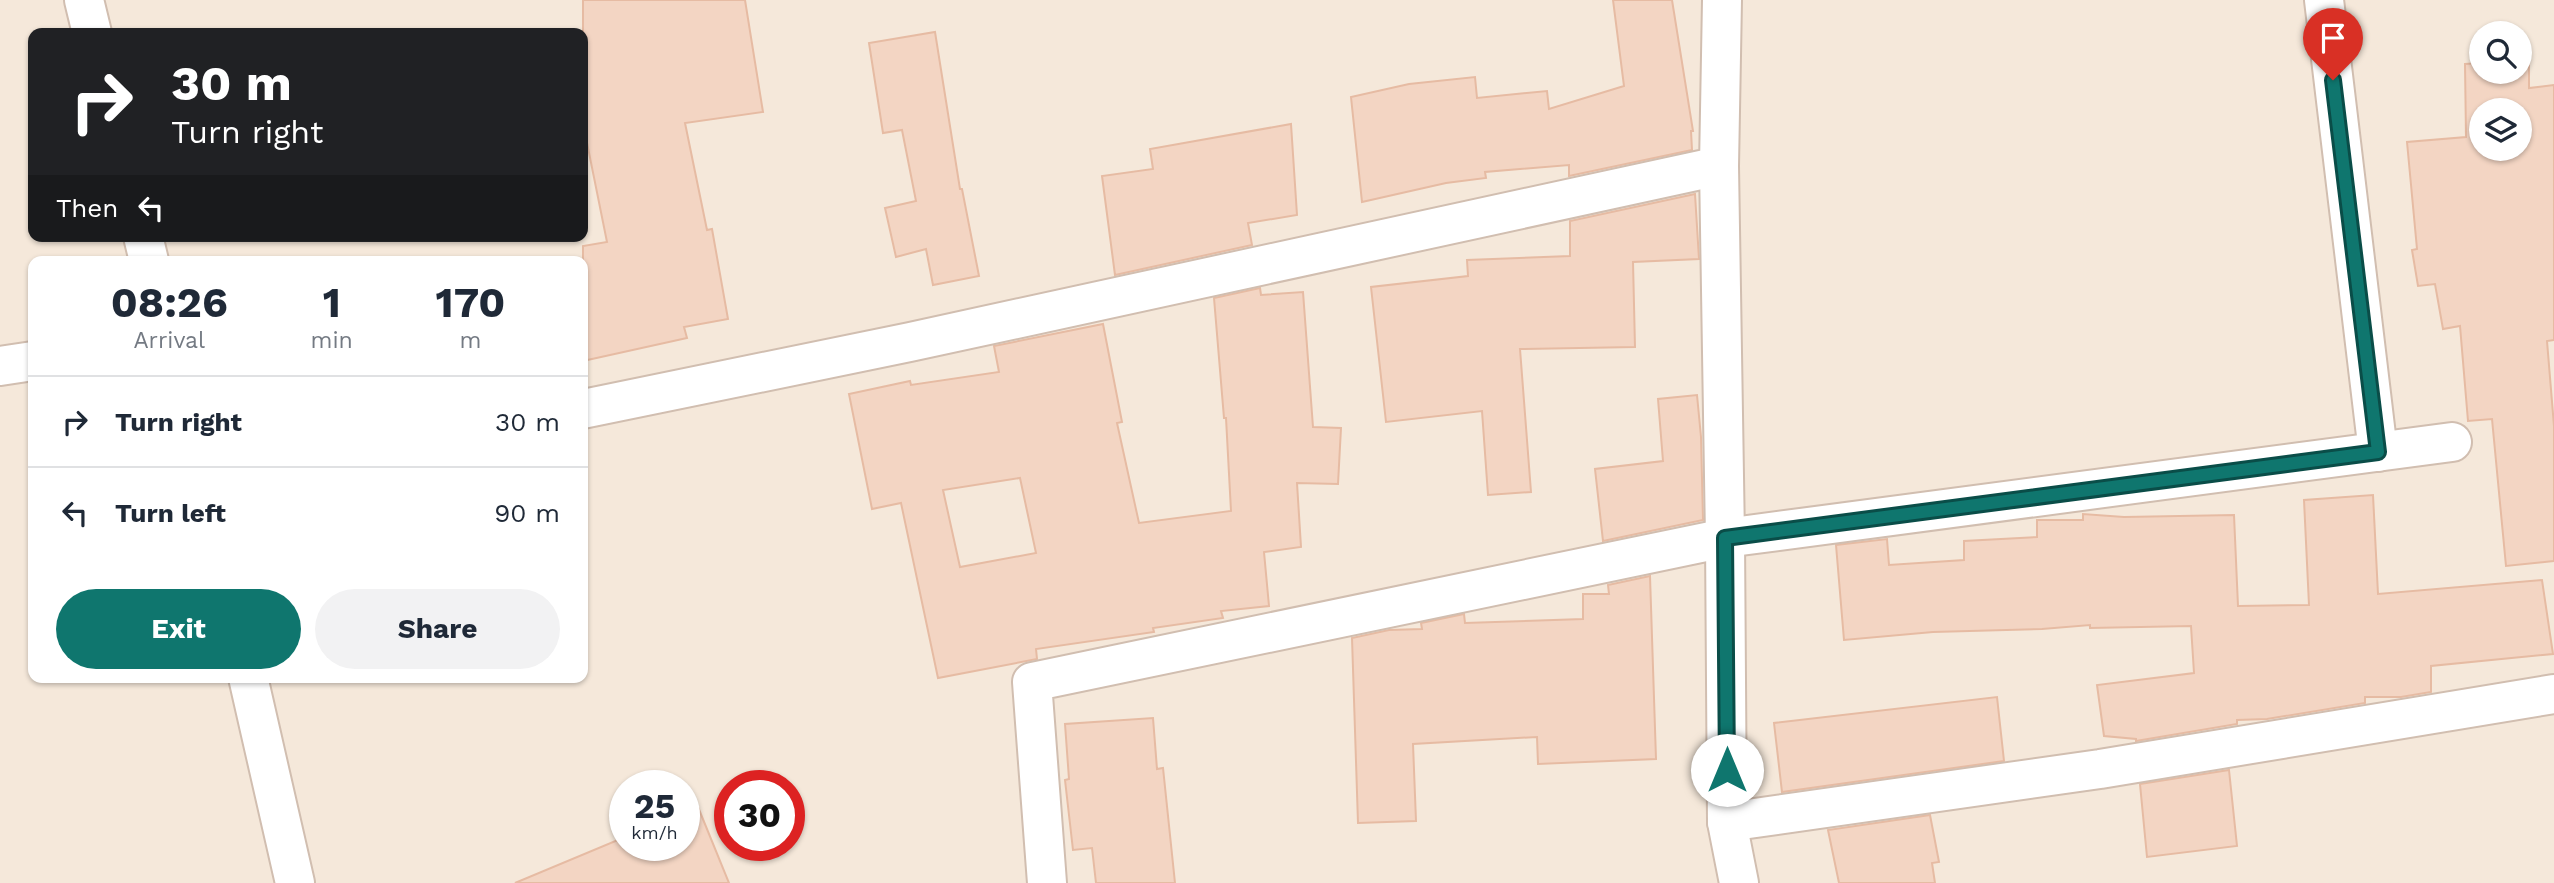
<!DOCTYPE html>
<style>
body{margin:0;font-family:"Work Sans",sans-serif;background:#f2f2f3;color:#1f2937;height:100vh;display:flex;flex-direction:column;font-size:26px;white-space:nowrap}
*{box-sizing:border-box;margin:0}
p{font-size:23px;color:#747a83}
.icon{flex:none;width:38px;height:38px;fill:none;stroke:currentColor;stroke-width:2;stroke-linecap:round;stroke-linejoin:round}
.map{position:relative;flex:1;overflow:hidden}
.side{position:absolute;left:28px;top:256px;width:560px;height:427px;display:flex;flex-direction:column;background:#fff;border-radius:14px;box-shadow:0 2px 5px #0004}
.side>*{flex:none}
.hud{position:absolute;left:28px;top:28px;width:560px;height:214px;border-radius:14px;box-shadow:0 2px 5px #0004;background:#202124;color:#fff;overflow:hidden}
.tools{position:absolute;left:2469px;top:21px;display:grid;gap:14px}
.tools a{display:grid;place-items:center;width:63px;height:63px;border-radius:50%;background:#fff;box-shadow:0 2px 5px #0004;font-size:35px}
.speed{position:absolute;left:609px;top:770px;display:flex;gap:14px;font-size:35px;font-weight:700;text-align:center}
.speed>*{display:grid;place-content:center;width:91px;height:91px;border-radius:50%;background:#fff;box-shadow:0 2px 5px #0004;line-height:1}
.speed small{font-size:18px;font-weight:400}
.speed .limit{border:10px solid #d22;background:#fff;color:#111}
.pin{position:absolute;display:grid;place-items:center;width:60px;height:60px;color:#fff;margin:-72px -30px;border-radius:50% 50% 50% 0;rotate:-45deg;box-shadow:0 0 7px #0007}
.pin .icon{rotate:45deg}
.me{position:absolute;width:77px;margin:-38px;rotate:0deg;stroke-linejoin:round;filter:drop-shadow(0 0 5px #0008)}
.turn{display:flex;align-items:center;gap:24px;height:147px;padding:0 28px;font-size:32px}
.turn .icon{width:91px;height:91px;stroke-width:2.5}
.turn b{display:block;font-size:49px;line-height:60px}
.then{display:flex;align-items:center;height:66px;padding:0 28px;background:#0003;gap:14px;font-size:26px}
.eta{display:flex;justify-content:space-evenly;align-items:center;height:119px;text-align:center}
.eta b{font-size:42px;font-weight:700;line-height:49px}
.action{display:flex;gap:14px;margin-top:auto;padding:14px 28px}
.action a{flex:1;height:80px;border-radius:42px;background:#0f766e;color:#fff;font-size:28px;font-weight:700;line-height:80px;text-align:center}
.action a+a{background:#f2f2f3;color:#1f2937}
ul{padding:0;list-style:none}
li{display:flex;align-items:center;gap:21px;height:91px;padding:0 28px;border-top:2px solid #e0e1e3}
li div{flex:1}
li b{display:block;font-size:26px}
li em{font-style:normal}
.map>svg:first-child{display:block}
</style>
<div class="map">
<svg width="2554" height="883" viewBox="0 0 2554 883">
<rect width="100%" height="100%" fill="#fdf6ec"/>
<!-- residential -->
<path fill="#f5e8da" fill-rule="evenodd" d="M0 0H2554V883H0ZM33 33H583V236H33ZM2482 33H2520V72H2482ZM2482 110H2520V149H2482ZM33 261H583V677H33ZM625 786H684V845H625ZM730 786H789V845H730Z"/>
<!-- building -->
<g fill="#f3d5c3" stroke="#e6bba3" stroke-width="2" fill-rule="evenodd">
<path d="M583 0H745L763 112 685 123 707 230 712 229 728 319 684 327 687 338 583 361V246L607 242 583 123Z"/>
<path d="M1613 0H1672L1693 131H1691L1692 150 1569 176V165L1485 172 1486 178 1446 183 1362 202 1351 97 1409 84 1475 77 1477 98 1547 91 1549 109 1624 86Z"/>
<path d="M935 32 960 189H962L979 276 933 285 926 249 896 257 885 208 916 201 902 130 883 133 869 43Z"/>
<path d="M2482 63V72H2520V63H2529V88L2554 85V340L2547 341 2554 426V561L2506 566 2492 419 2468 421 2460 326 2443 329 2435 284 2418 286 2412 250 2417 249 2407 142 2466 137 2465 64ZM2482 110H2520V149H2482Z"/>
<path d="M1291 124 1297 215 1248 223 1252 245 1115 275 1102 176 1153 169 1150 149Z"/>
<path d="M1695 194 1699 259 1633 262 1635 347 1520 349 1531 492 1488 495 1482 411 1386 422 1371 287 1468 276 1467 260 1570 256V221Z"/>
<path d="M1260 288 1261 295 1303 292 1313 427 1341 428 1338 484 1297 483 1301 547 1264 552 1269 606 1221 611 1223 618 1153 628 1154 632 1036 649 1037 659 938 678 901 503 872 509 849 394 910 381 911 385 999 372 994 346 1103 324 1122 422 1117 423 1139 523 1231 511 1226 418H1224L1214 298ZM1020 478 1036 553 960 567 943 490Z"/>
<path d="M1697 395 1701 437 1703 520 1603 541 1595 469 1663 461 1658 399Z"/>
<path d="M2373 495 2378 594 2542 580 2553 654 2431 666V692L2401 697H2365V703L2267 719 2237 720V724L2136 741V739L2104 736 2097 685 2194 673 2191 626 2090 628V625L2042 629 1933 632 1844 640 1836 545 1887 539 1889 565 1964 560V541L2037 537V520H2083V514L2124 517 2234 515 2238 606 2309 605 2304 500Z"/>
<path d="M1650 576 1656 759 1538 764 1537 737 1413 744 1416 821 1358 823 1352 638 1389 630 1422 629 1421 623 1464 614 1465 623 1583 619V594H1609L1608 585Z"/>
<path d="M1997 697 2004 761 1782 792 1774 723Z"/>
<path d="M1153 718 1157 769 1163 768 1175 883H1096L1092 848 1073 850 1065 780 1069 779 1065 724Z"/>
<path d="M2229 770 2237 846 2147 857 2140 784Z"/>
<path d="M698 807 729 883H515L625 837V845H684V813Z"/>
<path d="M1930 815 1939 862 1932 863 1935 883H1839L1828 830Z"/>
</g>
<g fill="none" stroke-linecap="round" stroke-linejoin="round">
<!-- minor casing -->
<g stroke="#d1beb0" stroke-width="42">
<g id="minor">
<path d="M84 0 92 33"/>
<path d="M2324 0 2378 452"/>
<path d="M1719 166 1725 538 1727 822 1739 883"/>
<path d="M143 236 149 261"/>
<path d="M0 366 33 361"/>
<path d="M583 409 910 342 1719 166 1722 0"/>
<path d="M248 677 295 883"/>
<path d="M1727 822 2100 769 2554 694"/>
<path d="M1047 883 1032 682 1725 538 2452 442"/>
</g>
</g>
<!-- minor -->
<use href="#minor" stroke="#fff" stroke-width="38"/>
</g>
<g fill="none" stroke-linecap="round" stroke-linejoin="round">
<!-- route casing -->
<g stroke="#0a4d48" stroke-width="18">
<path id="route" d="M1727 770 1725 538 2378 452 2333 80"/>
</g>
<!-- route -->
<use href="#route" stroke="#0f766e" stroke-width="12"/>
</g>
</svg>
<div class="tools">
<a><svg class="icon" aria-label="search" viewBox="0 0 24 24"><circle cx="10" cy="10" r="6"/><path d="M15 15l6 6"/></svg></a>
<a><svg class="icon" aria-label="layers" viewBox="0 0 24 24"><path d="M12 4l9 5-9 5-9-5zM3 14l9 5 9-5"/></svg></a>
</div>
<div class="speed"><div>25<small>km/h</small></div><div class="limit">30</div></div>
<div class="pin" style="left:2333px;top:80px;background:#d93025"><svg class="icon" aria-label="arrive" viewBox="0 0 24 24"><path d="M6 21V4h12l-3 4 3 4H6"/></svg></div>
<svg class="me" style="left:1727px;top:770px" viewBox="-20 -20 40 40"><circle r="19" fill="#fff"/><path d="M0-13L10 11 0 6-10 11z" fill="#0f766e"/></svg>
<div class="hud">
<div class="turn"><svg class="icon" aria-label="right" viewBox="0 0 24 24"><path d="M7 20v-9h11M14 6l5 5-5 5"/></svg><div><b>30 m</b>Turn right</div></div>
<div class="then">Then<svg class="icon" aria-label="left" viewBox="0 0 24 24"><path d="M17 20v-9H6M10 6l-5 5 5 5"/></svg></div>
</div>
<section class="side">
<div class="eta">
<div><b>08:26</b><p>Arrival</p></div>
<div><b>1</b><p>min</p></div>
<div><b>170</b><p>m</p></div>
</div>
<ul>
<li><svg class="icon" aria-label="right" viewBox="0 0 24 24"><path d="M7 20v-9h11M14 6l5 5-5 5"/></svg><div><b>Turn right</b></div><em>30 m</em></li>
<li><svg class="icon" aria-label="left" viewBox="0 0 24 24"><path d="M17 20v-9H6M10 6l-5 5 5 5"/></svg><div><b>Turn left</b></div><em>90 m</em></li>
</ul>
<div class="action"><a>Exit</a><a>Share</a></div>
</section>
</div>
